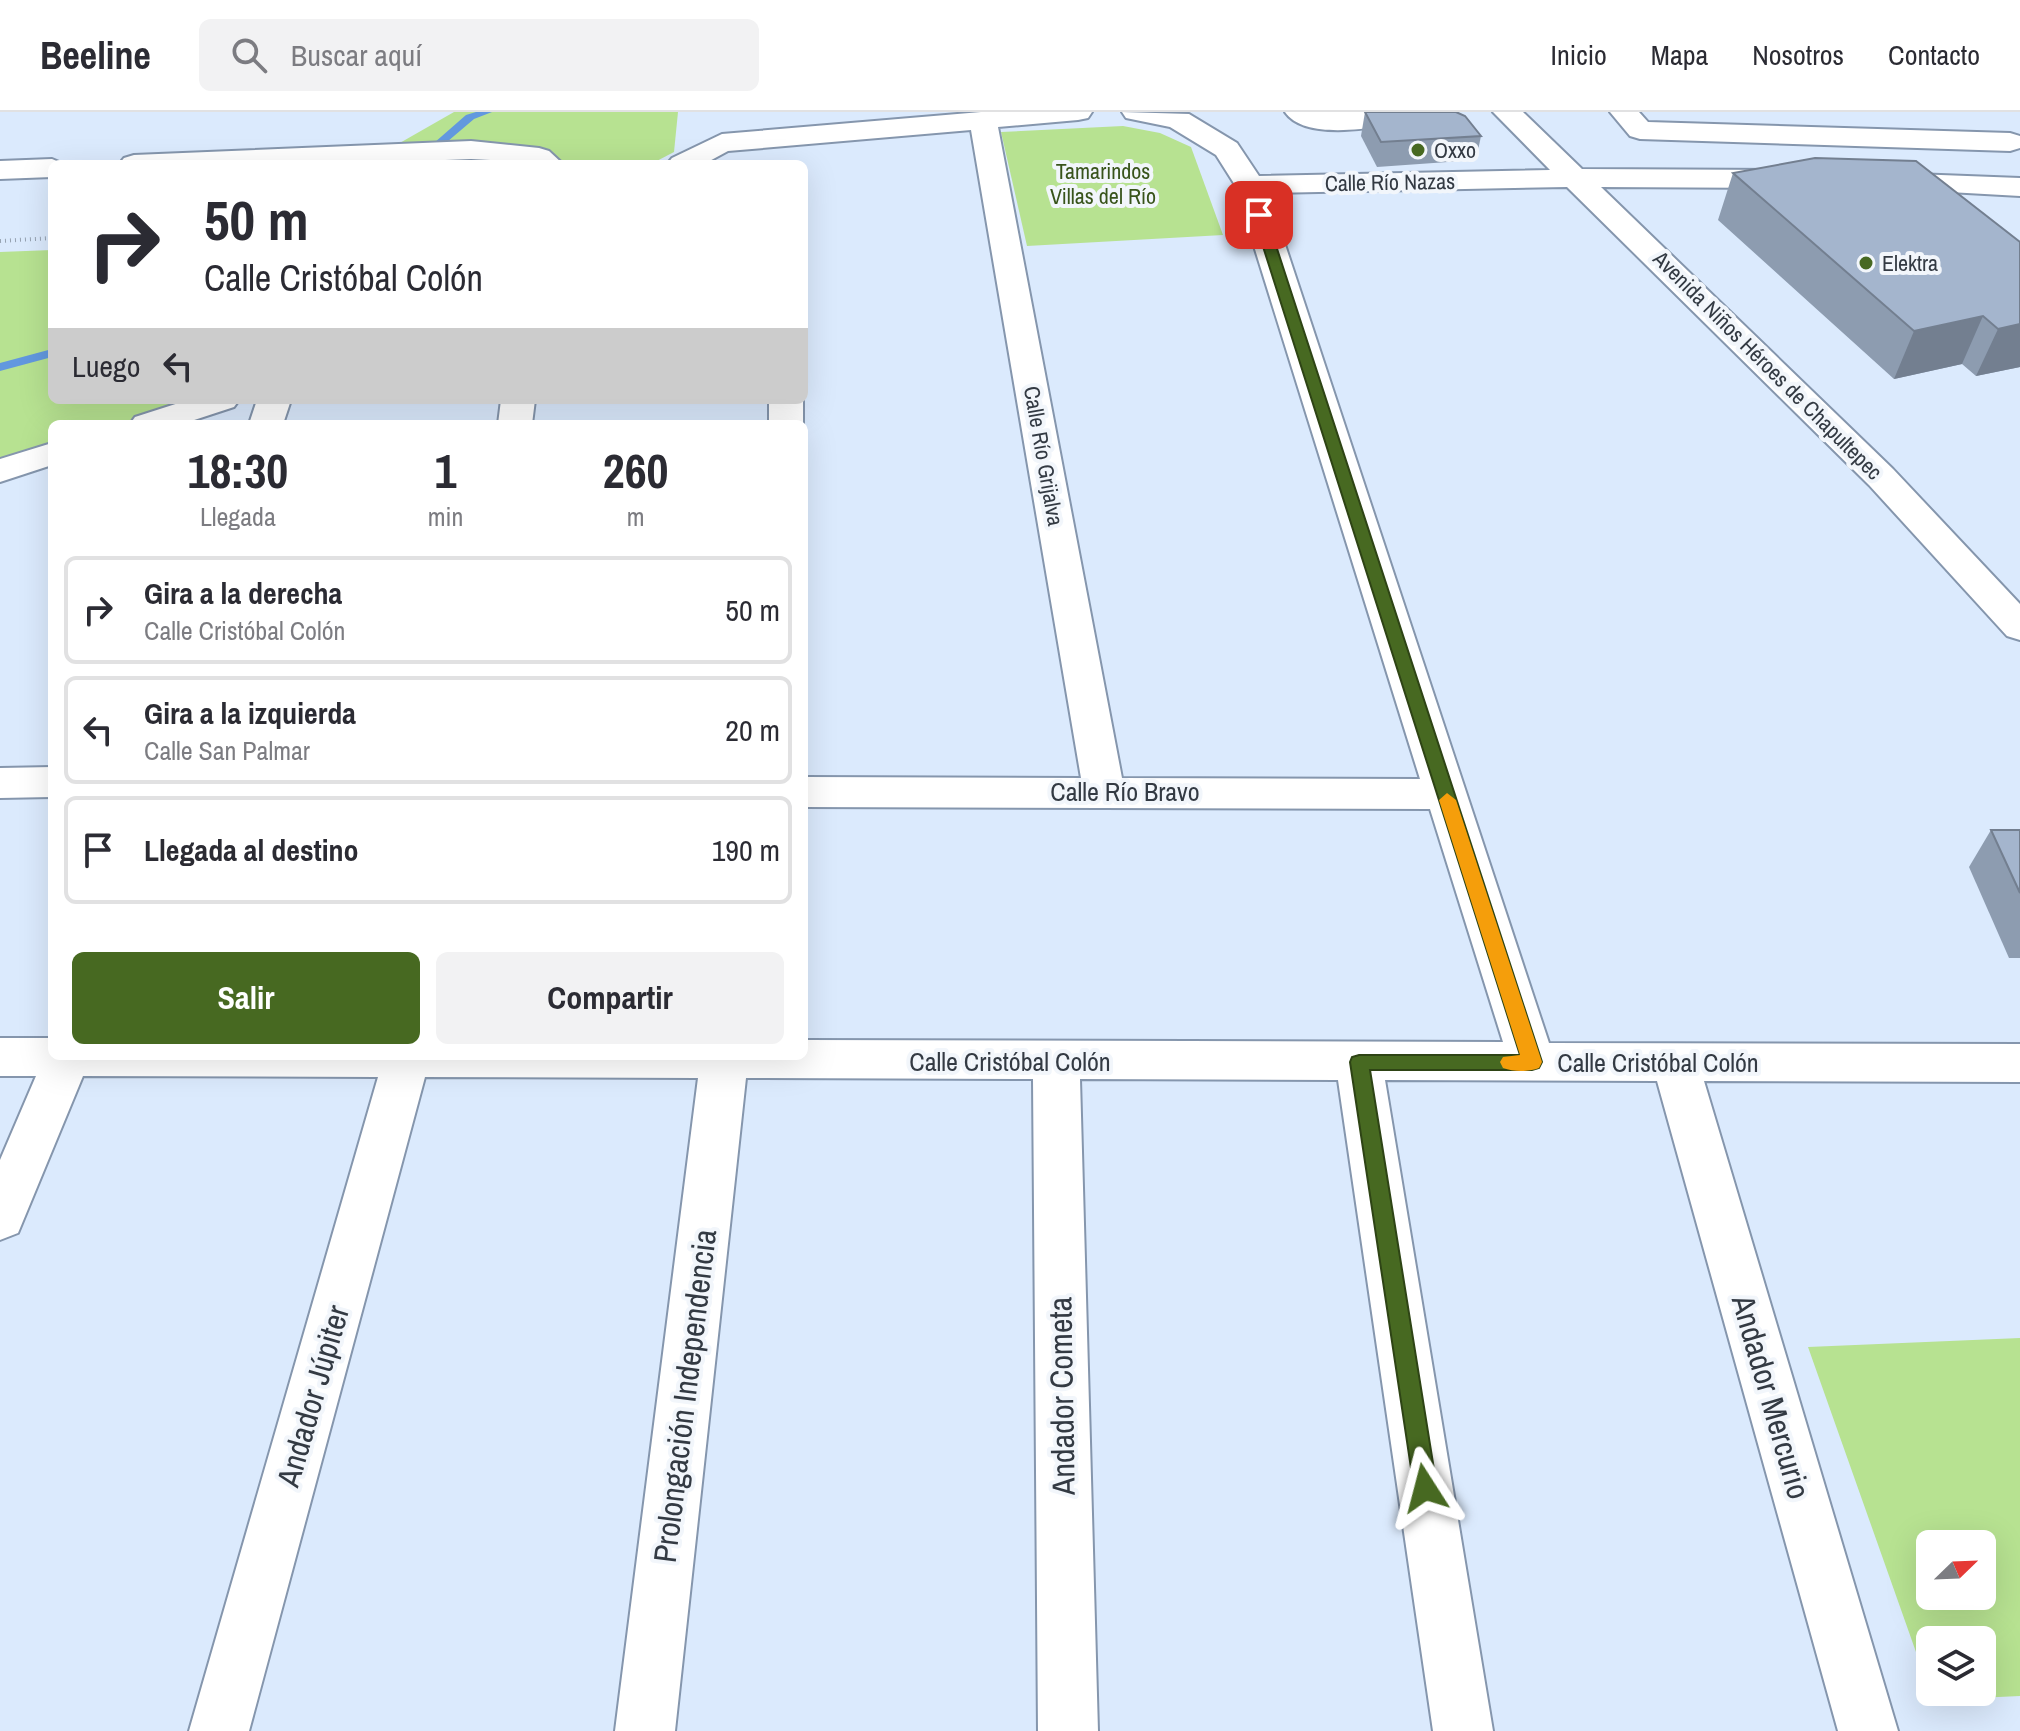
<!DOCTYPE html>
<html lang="es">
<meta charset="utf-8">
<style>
body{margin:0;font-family:"Archivo Narrow",sans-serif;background:#f2f2f3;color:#2b2b33;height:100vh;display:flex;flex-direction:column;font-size:30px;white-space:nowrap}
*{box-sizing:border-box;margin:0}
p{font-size:26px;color:#7c7c81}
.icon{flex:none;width:44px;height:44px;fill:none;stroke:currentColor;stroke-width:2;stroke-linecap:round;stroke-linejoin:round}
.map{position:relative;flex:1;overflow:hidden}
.sheet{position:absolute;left:48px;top:308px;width:760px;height:640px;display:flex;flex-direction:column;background:#fff;border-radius:12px;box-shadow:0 8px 32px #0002}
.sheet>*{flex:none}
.top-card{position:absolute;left:48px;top:48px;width:760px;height:244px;border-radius:12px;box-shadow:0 8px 32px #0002;background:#fff;color:#2b2b33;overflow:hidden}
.needle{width:52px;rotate:67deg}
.fabs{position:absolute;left:1916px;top:1418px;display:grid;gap:16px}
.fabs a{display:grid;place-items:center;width:80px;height:80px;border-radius:12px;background:#fff;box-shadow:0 8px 32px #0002;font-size:40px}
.pin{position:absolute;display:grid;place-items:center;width:68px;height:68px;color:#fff;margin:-34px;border-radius:16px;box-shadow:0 4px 12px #0006}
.me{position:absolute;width:88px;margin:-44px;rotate:351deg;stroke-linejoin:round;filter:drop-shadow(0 0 6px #0008)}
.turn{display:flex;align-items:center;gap:28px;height:168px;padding:0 24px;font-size:36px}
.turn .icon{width:104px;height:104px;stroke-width:2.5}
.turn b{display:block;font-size:56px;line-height:68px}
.then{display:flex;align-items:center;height:76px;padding:0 24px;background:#0003;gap:16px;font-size:30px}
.eta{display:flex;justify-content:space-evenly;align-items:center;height:136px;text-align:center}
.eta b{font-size:48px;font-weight:700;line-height:56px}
.button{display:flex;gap:16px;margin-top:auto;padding:16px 24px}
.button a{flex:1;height:92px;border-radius:12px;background:#476921;color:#fff;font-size:32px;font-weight:700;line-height:92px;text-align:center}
.button a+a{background:#f2f2f3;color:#2b2b33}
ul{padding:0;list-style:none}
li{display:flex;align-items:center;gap:24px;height:108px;margin:0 16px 12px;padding:0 8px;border:4px solid #e1e1e2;border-radius:12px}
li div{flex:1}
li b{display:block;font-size:30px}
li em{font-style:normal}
header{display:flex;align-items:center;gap:48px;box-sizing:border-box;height:112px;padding:0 40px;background:#fff;border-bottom:2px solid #e1e1e2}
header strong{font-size:38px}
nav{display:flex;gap:44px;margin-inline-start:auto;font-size:28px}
.search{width:560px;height:72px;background:#f2f2f3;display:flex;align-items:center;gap:20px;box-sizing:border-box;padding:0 28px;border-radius:12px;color:#7c7c81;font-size:30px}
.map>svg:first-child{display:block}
</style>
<header>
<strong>Beeline</strong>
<div class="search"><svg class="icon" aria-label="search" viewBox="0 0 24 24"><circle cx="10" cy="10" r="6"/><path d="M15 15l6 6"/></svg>Buscar aquí</div>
<nav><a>Inicio</a><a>Mapa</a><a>Nosotros</a><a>Contacto</a></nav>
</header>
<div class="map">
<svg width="2020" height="1619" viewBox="0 0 2020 1619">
<rect width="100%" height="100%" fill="#dbeafd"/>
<!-- green -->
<g fill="#b7e291" fill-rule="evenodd">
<path d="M454 0H678L674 40 651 52H363Z"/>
<path d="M1123 14 1160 21 1191 35 1223 123 1027 134 1001 20Z"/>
<path d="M52 138V288H198L120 312H52V333L0 349V140Z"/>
<path d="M2020 1226V1584L1933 1588 1808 1235ZM1930 1432H1982V1484H1930ZM1930 1528H1982V1580H1930Z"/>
</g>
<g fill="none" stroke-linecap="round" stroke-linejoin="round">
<!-- stream -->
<g fill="#6298df" fill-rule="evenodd">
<path d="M476 0H492L474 7 421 52H410L466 3Z"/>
<path d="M52 237V245L0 259V251Z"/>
</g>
<!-- minor casing -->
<g stroke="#8596ad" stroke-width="4">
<g id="minor">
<path d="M981 0H1092L1088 6 1078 8 998 15 1122 666 1420 667 1235 73 1216 43 1170 15 1126 6 1122 0 1189 2 1237 31 1259 64 1550 58 1493 0H1523L1582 57 1791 58 1801 61 1806 67 1801 73 1791 76 1601 75 1893 357 2020 492V528L2007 524 1869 373 1567 75 1268 81 1549 931 2020 932V970L1704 969 1898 1619H1838L1657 969 1385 968 1493 1619H1433L1338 968 1080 967 1098 1619H1038L1033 967 746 966 675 1619H615L698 966 425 965 249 1619H189L378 965 83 964 18 1121 0 1128V1048L36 964H0V926H52V944H804V928L1503 930 1430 697 804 695V665L1081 666 971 18 728 39 704 52H667L672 46 722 22Z"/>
<path d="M1285 0H1434L1430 6 1420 8C1387 13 1307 32 1285 0Z"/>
<path d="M1610 0H1639L1648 10 2010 21 2020 24V36L2010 39 1640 27 1630 24Z"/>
<path d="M471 29 539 36 549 39 563 52 471 47 342 52H119L124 46 134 43Z"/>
<path d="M52 47 64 52H52V65L0 67V49Z"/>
<path d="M1888 61 2020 66V84L1878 76 1873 70 1878 64Z"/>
<path d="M188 288H239L234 295 182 312H130L135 305Z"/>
<path d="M257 288H291L283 312H249Z"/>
<path d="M501 288H535L532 312H498Z"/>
<rect x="769" y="288" width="34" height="24"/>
<path d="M52 331V353L0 370V347Z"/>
<path d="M52 655V685L0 686V656Z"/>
</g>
</g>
<!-- path -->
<path stroke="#96a2b1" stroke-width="4" stroke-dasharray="1 4" stroke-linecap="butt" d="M0 129 52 126"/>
<!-- minor -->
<use href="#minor" fill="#fff" fill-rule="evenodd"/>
</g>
<!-- wall -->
<g fill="#8d9cb0">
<path d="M1365 0 1481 24 1476 48 1377 55 1361 24Z"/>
<path d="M1916 49 2020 255 1976 264 1962 252 1894 267 1718 108 1733 61Z"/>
<path d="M1991 718H2020V846H2009L1969 755Z"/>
</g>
<!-- shaded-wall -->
<g fill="#737f90">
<path d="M1983 204 1962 252 1894 267 1914 219Z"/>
<path d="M2020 212V255L1976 264 1998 217Z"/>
</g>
<!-- building -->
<g fill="#a4b5cd" stroke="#737f90" stroke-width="2">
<path d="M1365 0H1456L1465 4 1481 24 1381 30Z"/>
<path d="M1815 46 1916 49 2020 130V212L1998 217 1983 204 1914 219 1733 61Z"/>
<path d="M1991 718H2020V781Z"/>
</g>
<!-- route -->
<path fill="#476921" stroke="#2e4415" stroke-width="2" d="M1259 100 1266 103 1542 950 1539 956 1532 958H1370L1437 1376 1433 1384 1425 1387 1417 1384 1414 1376 1350 950 1352 945 1359 943H1520L1253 103Z"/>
<!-- slow -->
<path fill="#f59e0b" d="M1447 681 1456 688 1542 950 1539 956C1528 960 1514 960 1503 956L1500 950 1503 945 1520 943 1439 688Z"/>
<!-- markers -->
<g fill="#476921" stroke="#f2f6fb" stroke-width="3">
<circle cx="1418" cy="38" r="8"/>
<circle cx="1866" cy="151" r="8"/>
</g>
<g text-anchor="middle" stroke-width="8" stroke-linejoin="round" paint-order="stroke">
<!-- far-poi labels -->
<g font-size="22" fill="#333a43" stroke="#f2f6fb" text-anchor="start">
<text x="1434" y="46">Oxxo</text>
<text x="1882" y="159">Elektra</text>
</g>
<!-- far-park labels -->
<g font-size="22" fill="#38541b" stroke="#f2f6fb">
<text x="1103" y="67">Tamarindos<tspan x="1103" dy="25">Villas del Río</tspan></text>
</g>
<!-- far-street labels -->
<g font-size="22" fill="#333a43" stroke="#f2f6fb">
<text transform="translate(1390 70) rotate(-1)" y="8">Calle Río Nazas</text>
<text transform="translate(1768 253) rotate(45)" y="8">Avenida Niños Héroes de Chapultepec</text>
<text transform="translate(1044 344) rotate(80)" y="8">Calle Río Grijalva</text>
</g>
<!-- street labels -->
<g font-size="26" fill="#333a43" stroke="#f2f6fb">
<text x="1125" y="689">Calle Río Bravo</text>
<text x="1010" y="959">Calle Cristóbal Colón</text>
<text x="1658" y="960">Calle Cristóbal Colón</text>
</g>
<!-- near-street labels -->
<g font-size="32" fill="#333a43" stroke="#f2f6fb">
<text transform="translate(313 1284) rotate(-74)" y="11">Andador Júpiter</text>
<text transform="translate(685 1284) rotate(-83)" y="11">Prolongación Independencia</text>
<text transform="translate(1062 1284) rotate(-91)" y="11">Andador Cometa</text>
<text transform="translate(1771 1285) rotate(74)" y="11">Andador Mercurio</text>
</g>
</g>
</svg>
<div class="fabs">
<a><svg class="needle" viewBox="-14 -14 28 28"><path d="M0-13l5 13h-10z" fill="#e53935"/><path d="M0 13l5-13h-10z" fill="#7c7c81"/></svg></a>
<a><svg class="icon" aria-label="layers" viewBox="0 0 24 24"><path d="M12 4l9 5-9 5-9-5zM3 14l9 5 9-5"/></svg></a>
</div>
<div class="pin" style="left:1259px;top:103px;background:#d93025"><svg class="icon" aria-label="arrive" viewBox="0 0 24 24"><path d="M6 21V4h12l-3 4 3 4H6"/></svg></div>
<svg class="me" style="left:1425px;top:1376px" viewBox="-20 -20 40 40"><path d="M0-17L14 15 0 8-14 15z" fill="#476921" stroke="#fff" stroke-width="4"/></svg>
<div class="top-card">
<div class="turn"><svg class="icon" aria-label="right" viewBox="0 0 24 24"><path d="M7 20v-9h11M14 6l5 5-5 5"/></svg><div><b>50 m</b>Calle Cristóbal Colón</div></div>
<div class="then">Luego<svg class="icon" aria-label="left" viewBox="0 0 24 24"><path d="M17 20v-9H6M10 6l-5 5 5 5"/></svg></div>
</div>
<section class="sheet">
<div class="eta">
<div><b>18:30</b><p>Llegada</p></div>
<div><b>1</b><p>min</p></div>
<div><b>260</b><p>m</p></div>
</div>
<ul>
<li><svg class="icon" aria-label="right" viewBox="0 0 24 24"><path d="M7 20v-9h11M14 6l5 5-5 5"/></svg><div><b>Gira a la derecha</b><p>Calle Cristóbal Colón</p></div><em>50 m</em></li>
<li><svg class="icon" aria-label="left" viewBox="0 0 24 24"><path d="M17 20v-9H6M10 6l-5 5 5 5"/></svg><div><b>Gira a la izquierda</b><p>Calle San Palmar</p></div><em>20 m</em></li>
<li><svg class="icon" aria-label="arrive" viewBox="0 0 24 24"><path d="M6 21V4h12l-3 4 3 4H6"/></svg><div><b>Llegada al destino</b></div><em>190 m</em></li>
</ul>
<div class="button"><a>Salir</a><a>Compartir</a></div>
</section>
</div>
